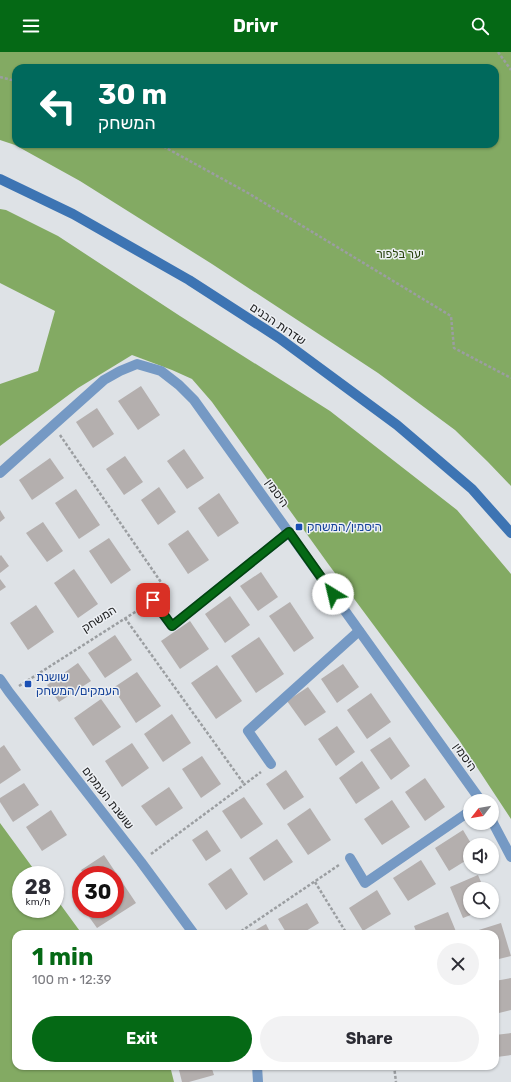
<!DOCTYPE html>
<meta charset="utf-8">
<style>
body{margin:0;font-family:Rubik,Heebo,sans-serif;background:#f2f2f3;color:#2b2b33;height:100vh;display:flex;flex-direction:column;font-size:15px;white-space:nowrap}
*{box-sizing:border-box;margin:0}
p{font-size:13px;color:#7c7c81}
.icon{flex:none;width:22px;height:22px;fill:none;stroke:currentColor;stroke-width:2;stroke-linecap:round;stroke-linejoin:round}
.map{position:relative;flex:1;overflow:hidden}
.sheet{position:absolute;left:12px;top:878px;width:487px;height:140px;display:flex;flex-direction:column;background:#fff;border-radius:12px;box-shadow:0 1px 3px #0004}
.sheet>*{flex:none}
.banner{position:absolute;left:12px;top:12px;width:487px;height:84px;border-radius:12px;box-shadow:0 1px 3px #0004;background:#00695c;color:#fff;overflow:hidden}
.needle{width:26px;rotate:239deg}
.tools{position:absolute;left:463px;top:742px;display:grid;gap:8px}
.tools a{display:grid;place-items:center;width:36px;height:36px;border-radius:50%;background:#fff;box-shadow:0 1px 3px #0004;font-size:20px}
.speed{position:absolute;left:12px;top:814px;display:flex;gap:8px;font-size:20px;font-weight:700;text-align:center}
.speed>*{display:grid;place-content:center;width:52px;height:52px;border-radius:50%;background:#fff;box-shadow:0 1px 3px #0004;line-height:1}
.speed small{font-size:10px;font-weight:400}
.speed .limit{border:6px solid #d22;background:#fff;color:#111}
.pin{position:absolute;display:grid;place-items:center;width:34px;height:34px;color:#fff;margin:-17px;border-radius:8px;box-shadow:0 2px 6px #0006}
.me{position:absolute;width:44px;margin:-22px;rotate:324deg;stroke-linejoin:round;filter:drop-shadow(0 0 3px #0008)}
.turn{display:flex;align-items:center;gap:14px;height:84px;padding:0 20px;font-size:18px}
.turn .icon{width:52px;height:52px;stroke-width:2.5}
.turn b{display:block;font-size:28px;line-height:34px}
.round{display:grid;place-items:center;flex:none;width:42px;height:42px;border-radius:21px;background:#f2f2f3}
.head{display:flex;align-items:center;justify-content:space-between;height:68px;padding:0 20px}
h1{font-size:24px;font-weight:700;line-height:30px;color:#056915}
.primary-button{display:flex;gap:8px;margin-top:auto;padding:8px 20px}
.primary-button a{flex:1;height:46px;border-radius:24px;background:#056915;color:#fff;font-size:16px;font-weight:700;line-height:46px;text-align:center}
.primary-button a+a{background:#f2f2f3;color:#2b2b33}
header{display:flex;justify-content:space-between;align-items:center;height:52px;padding:0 20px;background:#056915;color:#fff;font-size:18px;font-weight:700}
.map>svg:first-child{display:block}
</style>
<header><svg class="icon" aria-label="menu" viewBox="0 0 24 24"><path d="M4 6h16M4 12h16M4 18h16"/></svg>Drivr<svg class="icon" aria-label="search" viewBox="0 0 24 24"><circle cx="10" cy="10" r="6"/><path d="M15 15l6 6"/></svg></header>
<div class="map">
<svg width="511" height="1030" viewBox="0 0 511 1030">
<rect width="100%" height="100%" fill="#dee2e6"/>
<!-- forest -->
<g fill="#83aa63" fill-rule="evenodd">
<path d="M0 0H511V434L488 410 455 378 378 321 212 212 80 129 15 93 0 88ZM16 16H495V92H16Z"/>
<path d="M0 157 6 158 58 184 180 264 330 359 457 458 511 522V767L459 688 329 513 212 350 192 327 172 318 132 303 78 336 0 394V332L38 319 55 259 0 231Z"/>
<path d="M0 771 38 823H21V857H55V845L82 882H16V1014H170L174 1030H0Z"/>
</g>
<!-- building -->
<g fill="#b4afae">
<path d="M141 334 160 363 138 378 118 349Z"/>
<path d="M97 356 114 382 93 396 76 370Z"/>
<path d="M184 397 204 426 187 437 167 409Z"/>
<path d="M125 404 143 430 124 443 106 417Z"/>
<path d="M50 406 64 426 32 448 19 428Z"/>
<path d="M159 435 176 460 158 473 141 448Z"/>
<path d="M76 437 100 473 79 487 55 451Z"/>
<path d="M219 441 239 471 218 485 198 456Z"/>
<path d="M0 458 5 466 0 470Z"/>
<path d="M43 470 63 499 47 510 26 481Z"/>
<path d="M188 478 209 508 188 522 168 492Z"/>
<path d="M109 486 131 518 111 532 89 499Z"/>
<path d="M1 503 9 514 0 521V504Z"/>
<path d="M74 517 98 552 78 566 54 531Z"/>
<path d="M261 520 278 545 258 559 240 534Z"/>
<path d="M0 527 6 535 0 539Z"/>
<path d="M230 544 250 573 225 591 205 562Z"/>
<path d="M290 550 314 586 294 600 269 564Z"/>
<path d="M36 553 54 580 28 598 10 571Z"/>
<path d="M190 569 209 597 180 617 161 589Z"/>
<path d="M115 583 132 608 105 626 88 601Z"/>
<path d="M259 585 284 622 256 641 231 604Z"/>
<path d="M78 611 91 629 59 650 47 633Z"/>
<path d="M343 612 359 635 337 651 321 627Z"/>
<path d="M217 613 242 649 216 667 191 631Z"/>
<path d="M137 620 161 654 136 671 113 636Z"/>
<path d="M308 635 326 660 305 674 287 649Z"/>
<path d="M371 641 391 670 367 687 347 658Z"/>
<path d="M101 647 121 675 93 694 74 666Z"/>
<path d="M172 662 191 691 163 710 144 682Z"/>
<path d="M337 674 355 700 336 714 318 687Z"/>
<path d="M390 685 410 714 391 728 370 698Z"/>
<path d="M132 691 149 716 122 735 105 709Z"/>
<path d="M4 693 21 718 0 732V696Z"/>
<path d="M202 704 221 732 201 746 182 717Z"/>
<path d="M362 709 380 736 356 752 339 726Z"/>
<path d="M286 718 304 745 284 758 266 732Z"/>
<path d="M425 726 445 755 425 769 405 740Z"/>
<path d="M24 731 39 753 13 770 0 750V746Z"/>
<path d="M169 735 183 756 156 774 141 754Z"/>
<path d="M244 745 263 772 241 787 222 759Z"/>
<path d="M392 748 410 775 382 793 364 767Z"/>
<path d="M310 756 331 788 308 803 287 772Z"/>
<path d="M51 758 67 783 42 799 26 775Z"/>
<path d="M207 778 221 799 206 809 192 788Z"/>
<path d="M463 778 472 793H470V806L449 819 435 796Z"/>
<path d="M277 787 293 810 264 829 249 806Z"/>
<path d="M104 803 136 851 97 876 87 862 94 857H115V823H84L81 818Z"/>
<path d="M421 808 436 832 408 849 393 826Z"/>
<path d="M231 816 248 842 226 858 208 832Z"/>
<path d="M478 823 484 837H470V859H481L463 866 450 835Z"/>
<path d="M377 838 391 862 363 879 349 856Z"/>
<path d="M307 851 319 871 301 882H287L278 867Z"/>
<path d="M448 860 457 882H417L414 874Z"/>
<path d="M501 871 511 904 495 908V882H466Z"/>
<path d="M266 872 271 882H249Z"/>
<path d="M511 926V958L495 962V929Z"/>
<path d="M511 981V1003L497 1005 495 991V983Z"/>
<path d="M178 1014H211L214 1023 189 1030H182Z"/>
<path d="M351 1014H366V1015L352 1018Z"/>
<path d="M405 1014H419V1015L406 1017Z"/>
</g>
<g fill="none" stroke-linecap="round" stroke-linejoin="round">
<!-- path -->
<g stroke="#9b9ea1" stroke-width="2.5" stroke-dasharray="3 2" stroke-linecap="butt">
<path d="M498 0 511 18"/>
<path d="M0 25 16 29"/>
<path d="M159 92 248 141 451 264 454 296 511 326"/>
<path d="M60 383 167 539 163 542"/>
<path d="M125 566 244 732"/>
<path d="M19 634 143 555"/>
<path d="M151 802 261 720"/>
<path d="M315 830 347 882"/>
<path d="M237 882 339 813"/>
<path d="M394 1014 396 1030"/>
</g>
<!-- minor -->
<g stroke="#7599c4" stroke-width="10">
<path d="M0 421 104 328 120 319 137 312 161 319 179 333 194 348 481 749"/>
<path d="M153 549 172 574 289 480"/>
<path d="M0 627 9 640 141 810 194 882"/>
<path d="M271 712 248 679 359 579"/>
<path d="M492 769 511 805"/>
<path d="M350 806 365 831 470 759"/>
<path d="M257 1014 258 1030"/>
</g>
<!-- secondary -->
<path stroke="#3d74b3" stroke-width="10" d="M0 127 73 162 189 228 279 286 397 373 472 437 511 481"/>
</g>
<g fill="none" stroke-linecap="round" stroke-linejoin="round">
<!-- route casing -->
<g stroke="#03440e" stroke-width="10">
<path id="route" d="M153 548 172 574 289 480 333 542"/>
</g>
<!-- route -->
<use href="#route" stroke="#056915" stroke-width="7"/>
</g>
<!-- markers -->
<g fill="#1a4fb4" stroke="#eceff3" stroke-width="1.5">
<rect x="295" y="471" width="8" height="8" rx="2"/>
<rect x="24" y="628" width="8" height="8" rx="2"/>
</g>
<g text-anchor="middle" stroke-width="3" stroke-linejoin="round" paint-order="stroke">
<!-- park labels -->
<g font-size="12" fill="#27410d" stroke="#eceff3">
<text x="400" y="206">יער בלפור</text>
</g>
<!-- street labels -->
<g font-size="12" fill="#1e1f20" stroke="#eceff3">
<text transform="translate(278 272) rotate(34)" y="4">שדרות הבנים</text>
<text transform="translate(277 441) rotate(54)" y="4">היסמין</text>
<text transform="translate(99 567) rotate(-33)" y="4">המשחק</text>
<text transform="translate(465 705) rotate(54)" y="4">היסמין</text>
<text transform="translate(108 746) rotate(52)" y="4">שושנת העמקים</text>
</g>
<!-- transit labels -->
<g font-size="12" fill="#164399" stroke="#eceff3" text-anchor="start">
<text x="307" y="479">היסמין/המשחק</text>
<text x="36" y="629">שושנת<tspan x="36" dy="14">העמקים/המשחק</tspan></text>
</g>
</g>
</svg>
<div class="tools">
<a><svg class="needle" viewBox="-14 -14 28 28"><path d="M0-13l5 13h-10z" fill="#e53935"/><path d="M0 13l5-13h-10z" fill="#7c7c81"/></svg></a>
<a><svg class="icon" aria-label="sound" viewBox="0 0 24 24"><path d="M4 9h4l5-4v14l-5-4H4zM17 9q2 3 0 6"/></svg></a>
<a><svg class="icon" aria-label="search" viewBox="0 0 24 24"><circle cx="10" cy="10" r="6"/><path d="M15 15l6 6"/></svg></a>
</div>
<div class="speed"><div>28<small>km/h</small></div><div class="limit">30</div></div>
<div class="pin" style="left:153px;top:548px;background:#d93025"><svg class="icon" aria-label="arrive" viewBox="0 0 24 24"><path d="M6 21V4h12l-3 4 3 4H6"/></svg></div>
<svg class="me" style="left:333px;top:542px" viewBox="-20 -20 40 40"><circle r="19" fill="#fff"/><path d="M0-13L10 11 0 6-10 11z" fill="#056915"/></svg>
<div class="banner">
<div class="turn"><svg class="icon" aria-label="left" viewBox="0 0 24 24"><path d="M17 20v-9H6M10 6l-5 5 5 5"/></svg><div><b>30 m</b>המשחק</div></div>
</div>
<section class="sheet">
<div class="head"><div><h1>1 min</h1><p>100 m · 12:39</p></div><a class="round"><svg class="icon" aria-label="close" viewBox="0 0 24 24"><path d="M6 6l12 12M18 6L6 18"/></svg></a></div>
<div class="primary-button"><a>Exit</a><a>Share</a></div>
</section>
</div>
